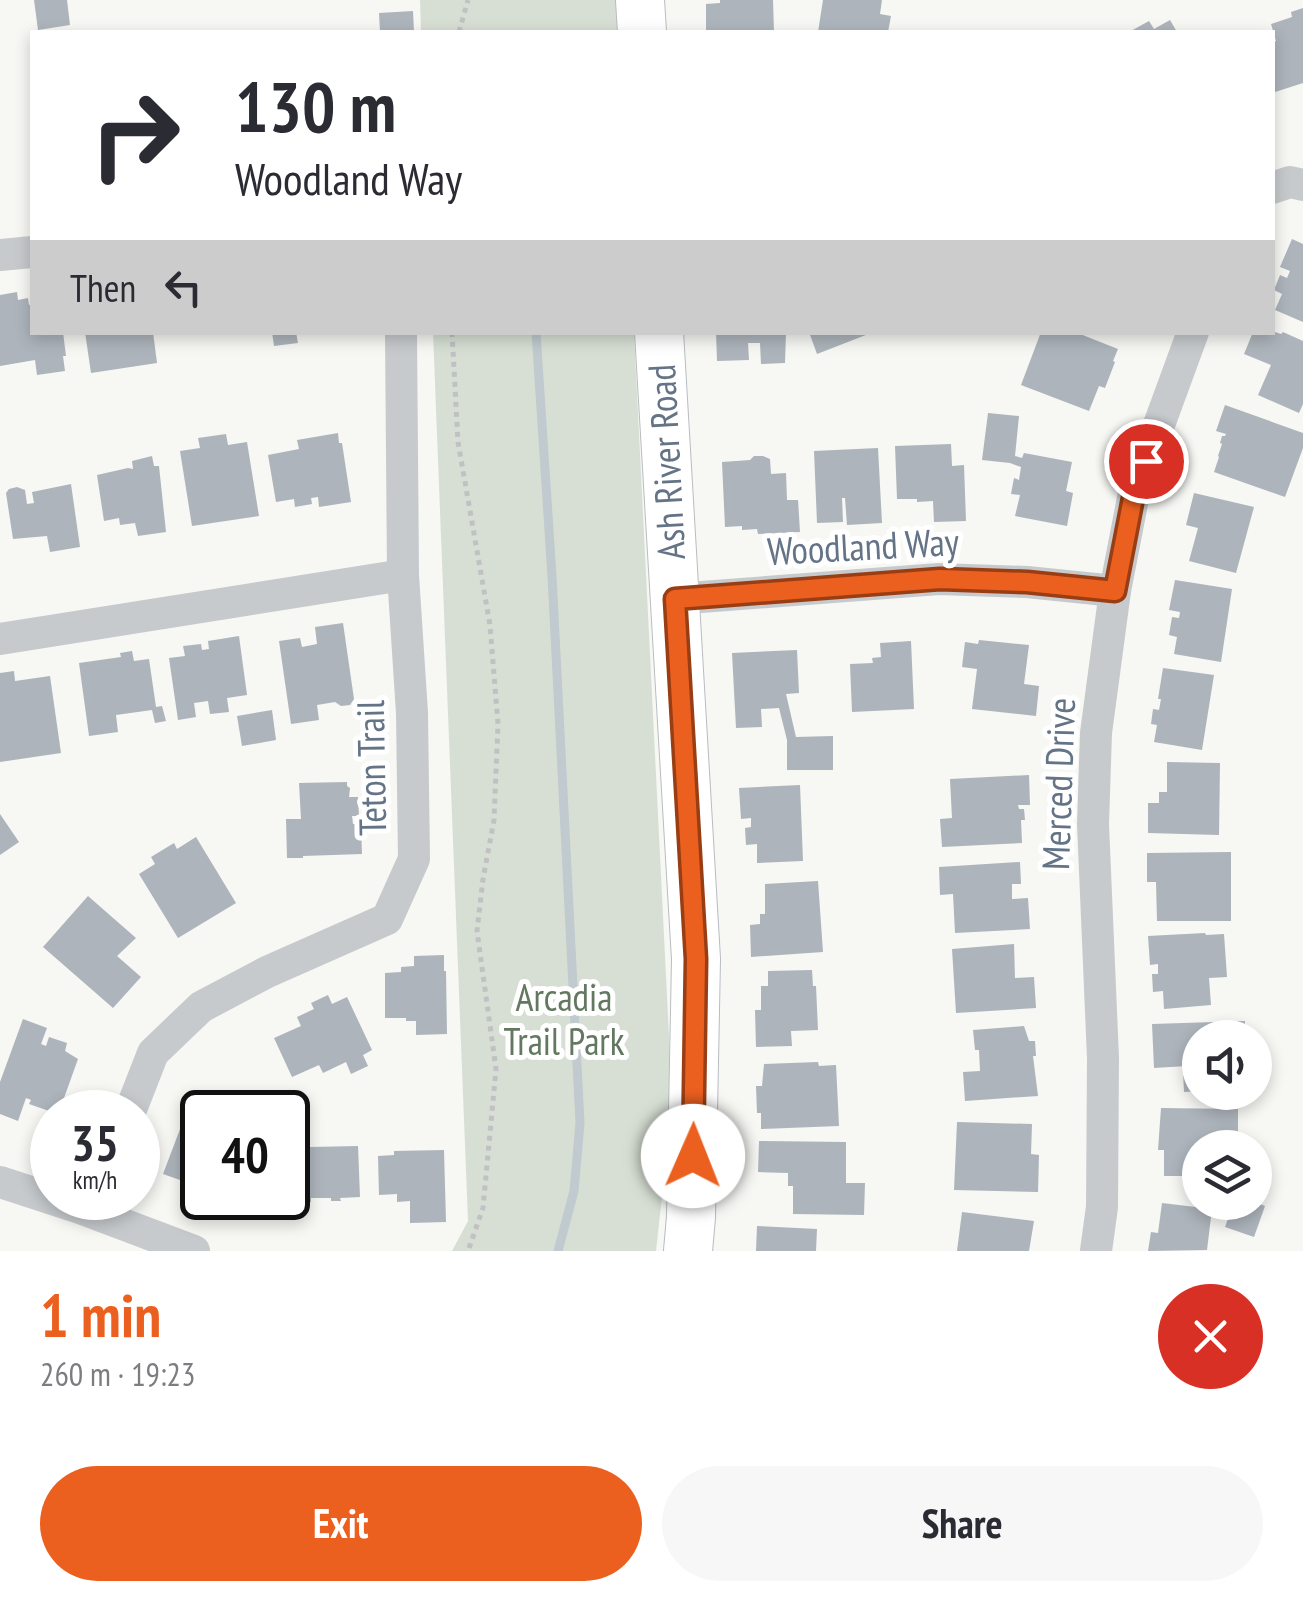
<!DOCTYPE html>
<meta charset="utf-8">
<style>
body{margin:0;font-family:"PT Sans Narrow",sans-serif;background:#f7f7f7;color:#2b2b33;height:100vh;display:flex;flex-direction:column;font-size:38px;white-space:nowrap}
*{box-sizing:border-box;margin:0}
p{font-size:32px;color:#7c7c81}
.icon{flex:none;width:55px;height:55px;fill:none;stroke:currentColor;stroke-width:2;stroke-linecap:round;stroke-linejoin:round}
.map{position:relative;height:1251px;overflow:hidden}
.panel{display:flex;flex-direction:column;background:#fff;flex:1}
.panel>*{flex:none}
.top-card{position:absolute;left:30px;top:30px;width:1245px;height:305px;border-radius:0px;box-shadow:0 5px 15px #0003;background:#fff;color:#2b2b33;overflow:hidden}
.controls{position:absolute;left:1182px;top:1020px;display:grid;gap:20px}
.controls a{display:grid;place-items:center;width:90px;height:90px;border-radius:50%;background:#fff;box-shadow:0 5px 15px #0003;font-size:50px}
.speed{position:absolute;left:30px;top:1090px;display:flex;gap:20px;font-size:50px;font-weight:700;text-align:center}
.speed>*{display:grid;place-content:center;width:130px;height:130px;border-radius:50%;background:#fff;box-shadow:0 5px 15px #0003;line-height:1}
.speed small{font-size:25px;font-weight:400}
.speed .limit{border:5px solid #111;border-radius:15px;background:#fff;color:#111}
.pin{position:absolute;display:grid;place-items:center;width:85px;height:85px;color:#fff;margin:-42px;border:5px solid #fff;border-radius:50%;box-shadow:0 2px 10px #0007}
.me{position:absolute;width:110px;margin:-55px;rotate:1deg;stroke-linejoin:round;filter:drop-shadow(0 0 8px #0008)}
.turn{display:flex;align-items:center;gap:35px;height:210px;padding:0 40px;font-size:45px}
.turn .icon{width:130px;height:130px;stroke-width:2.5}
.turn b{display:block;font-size:70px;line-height:85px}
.then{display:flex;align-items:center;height:95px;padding:0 40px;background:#0003;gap:20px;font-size:38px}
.round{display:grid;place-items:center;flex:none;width:105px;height:105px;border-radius:52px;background:#f7f7f7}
.head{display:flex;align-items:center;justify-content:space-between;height:170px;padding:0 40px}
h1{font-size:60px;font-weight:600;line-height:75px;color:#ec601f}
.cta{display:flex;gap:20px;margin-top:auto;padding:20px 40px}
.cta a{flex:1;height:115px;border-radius:60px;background:#ec601f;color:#fff;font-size:40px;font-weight:600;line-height:115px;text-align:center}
.cta a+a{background:#f7f7f7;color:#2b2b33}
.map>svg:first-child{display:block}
</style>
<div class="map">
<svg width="1303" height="1251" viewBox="0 0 1303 1251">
<rect width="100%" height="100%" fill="#f7f7f4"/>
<!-- green -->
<g fill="#d7dfd4">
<path d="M420 0H619L620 32H421Z"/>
<path d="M433 333H634L669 1036 671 1114 656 1251H452L468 1221Z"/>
</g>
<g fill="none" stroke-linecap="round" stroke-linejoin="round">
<!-- stream -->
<path stroke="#c0cacf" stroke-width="9" d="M536 332 552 576 580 1123 574 1191 558 1251"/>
</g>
<!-- building -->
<g fill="#adb4bb">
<path d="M34 0H67L70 25 38 30Z"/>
<path d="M720 0H773L774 32H706V4L720 3Z"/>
<path d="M823 0H882L880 14 891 16 888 32H818Z"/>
<path d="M1303 8V83L1272 93V43L1276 41 1271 24 1292 17 1291 12Z"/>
<path d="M413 11 414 32H380L379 13Z"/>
<path d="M1170 20 1177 32H1129L1149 21 1154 29Z"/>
<path d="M1292 239 1303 244V322L1275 310 1282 294 1274 290 1280 275 1287 278 1290 271 1280 267Z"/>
<path d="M17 292 18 300 28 298 29 305 32 304V332H63L66 356H63L65 371 37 375 35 360 0 366V295Z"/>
<path d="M1272 331 1281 334 1283 332 1303 341V404L1299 413 1258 395 1271 365 1244 354 1253 332H1272Z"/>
<path d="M85 332H153L157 363 91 373Z"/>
<path d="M272 332H296L298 343 274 346Z"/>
<path d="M716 332H786L785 363 761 364 760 343H748L749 360 717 361Z"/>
<path d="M809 332H871V333L817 354Z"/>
<path d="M1041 332H1075L1118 349 1113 361 1115 362 1105 388 1099 386 1089 411 1021 385Z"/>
<path d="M1225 405 1303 433V448L1285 497 1214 472 1219 457 1218 456 1222 444 1220 443 1222 436H1225L1226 434 1216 431Z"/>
<path d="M988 413 1019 416 1015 456 1022 458 1024 453 1072 462 1066 491 1073 493 1067 526 1015 516 1020 495 1011 494 1014 478 1019 480 1021 467 1010 463 982 460Z"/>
<path d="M338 433 339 443H342L351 502 319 507 318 497 311 498 312 504 295 507 294 499 276 502 268 455 299 449 297 440Z"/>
<path d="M226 434 228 445 247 442 259 516 192 526 180 451 200 448 198 438Z"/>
<path d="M951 444 952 466 964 465 966 521 934 522 933 501 917 502V499H897L895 446Z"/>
<path d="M878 448 882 523 847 525 845 498H842L843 522 817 523 814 451Z"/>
<path d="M152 456 154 466H159L166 532 138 536 135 523 120 525 119 518 104 521 97 475 128 468 133 469 132 461Z"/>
<path d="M754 456H763L770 459 771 474 786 473 787 500H798L800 532 758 534 757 529 742 530V526L725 527 722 462 750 460Z"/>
<path d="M71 484 80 547 50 552 47 536 13 539 6 493 9 489 17 487 25 490 27 504 34 503 32 492Z"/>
<path d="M1194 493 1254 507 1236 573 1189 561 1198 528 1186 525Z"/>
<path d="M1175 580 1232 589 1221 662 1174 654 1177 637 1169 635 1172 617 1179 618 1180 612 1169 610Z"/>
<path d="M343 623 354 699 350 705 341 706 335 702 317 705 319 720 291 724 279 641 300 638 302 647 317 644 315 627Z"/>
<path d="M239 636 247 695 227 698 229 712 210 714 208 701 194 703 196 717 178 720 169 658 185 656 183 646 201 644 202 650 209 649 208 641Z"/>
<path d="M979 640 1029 645 1024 684 1039 686 1036 716 972 709 977 669 962 667 965 642 978 644Z"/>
<path d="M911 641 914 709 852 712 850 664 873 663 872 658 881 657 880 643Z"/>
<path d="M797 650 799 693 786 694 796 737 833 736V770H787V740L779 708 761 709 762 727 736 728 732 653Z"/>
<path d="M132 651 134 661 149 659 156 707 162 706 166 721 155 723 152 710 116 715 118 732 89 736 79 663 121 657 120 653Z"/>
<path d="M1163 668 1214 675 1202 750 1154 742 1157 725 1151 724 1153 709 1159 710 1161 699H1158Z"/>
<path d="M14 671 15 681 50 676 61 753 0 762V673Z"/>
<path d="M272 710 276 740 242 746 237 716Z"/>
<path d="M1167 762 1220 763 1219 835 1148 833V803H1159V792H1167Z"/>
<path d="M1029 775 1030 805H1018L1019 809H1024L1025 820H1021L1022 843 942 847 940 819 952 818 950 779Z"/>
<path d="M347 782V786L350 788 349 797H358L359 816H352L353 824H361L362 854 303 856V858H287L286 819H301L299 783Z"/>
<path d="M800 785 803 861 757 863V844L746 845 745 828 751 827V818L741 819 739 788Z"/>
<path d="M0 814 19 842 0 855Z"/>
<path d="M196 837 236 903 178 938 139 874 155 864 151 857 174 843 177 849Z"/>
<path d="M1231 852V921H1157L1156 882H1147V853Z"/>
<path d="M1020 862 1021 884H1012V899L1028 898 1030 929 955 933 953 894 940 895 939 867Z"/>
<path d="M818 881 823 952 751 957 750 925 760 924V914H765V884Z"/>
<path d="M88 896 136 938 117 956 141 977 113 1008 43 947Z"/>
<path d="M1205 933 1206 935 1224 934 1227 977 1209 978 1211 1005 1164 1009 1163 991 1153 992 1152 974H1158V964L1150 965 1148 936Z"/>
<path d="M1014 944 1015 978 1034 977 1036 1008 956 1013 952 949Z"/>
<path d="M444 955V971H446L447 1034 416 1035V1021H406V1018H385V973L401 972V967L414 966V956Z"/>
<path d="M812 970 813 986H816L818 1030 791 1031 792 1046 756 1047 755 1010H761V986H768V971Z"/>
<path d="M328 995 332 1004 347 997 372 1050 363 1055 368 1066 351 1074 346 1062 323 1073 319 1065 292 1077 274 1038 301 1026 297 1017 314 1009 311 1003Z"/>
<path d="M23 1019 47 1028 41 1044 46 1046 49 1037 67 1043 65 1051 78 1059 59 1112H52L29 1104 31 1100 26 1098 18 1121 0 1114V1082Z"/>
<path d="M1245 1021V1038H1200V1091L1184 1092 1183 1072H1187V1066L1154 1068 1152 1024Z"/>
<path d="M1024 1026 1029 1041H1035L1036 1056H1033L1038 1096 965 1101 963 1072 980 1071 979 1050H975L973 1030Z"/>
<path d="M818 1062 819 1066 836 1065 839 1126 761 1129V1113H757L756 1086H762L764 1064Z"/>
<path d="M1161 1108 1238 1109V1148H1200V1176H1164V1150H1158Z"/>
<path d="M185 1116 202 1123V1178L197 1176 194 1185 163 1174Z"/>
<path d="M957 1122 1032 1124 1031 1154 1039 1155 1038 1192 954 1190Z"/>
<path d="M310 1137V1147L358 1146 360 1197 340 1198 341 1201H331V1198H311V1202L284 1203V1198H288V1138Z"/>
<path d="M759 1141 846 1142V1183H865L864 1215 793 1214V1186H788V1173L758 1172Z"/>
<path d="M444 1150 446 1222 410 1223V1201L397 1202V1194L379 1195 378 1156 394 1155V1151Z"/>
<path d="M1234 1202H1255L1265 1206 1254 1237 1225 1227Z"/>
<path d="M1162 1203 1212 1209 1207 1250 1148 1251 1151 1232 1158 1233Z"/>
<path d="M962 1212 1034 1221 1029 1251H957Z"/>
<path d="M757 1226 817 1229 816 1251H756Z"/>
</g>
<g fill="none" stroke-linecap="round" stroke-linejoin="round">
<!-- secondary casing -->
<g stroke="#b8bdc2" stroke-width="50">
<g id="secondary">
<path d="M640 0 642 32"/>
<path d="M659 332 696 959 691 1217 688 1251"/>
</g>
</g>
<!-- path -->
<g stroke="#c0c1c4" stroke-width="5" stroke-dasharray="5 5" stroke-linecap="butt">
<path d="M459 32 468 0"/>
<path d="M452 332 458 442 490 625 498 724 494 820 483 879 477 931 496 1069 483 1208 468 1251"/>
</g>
<!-- street -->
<g stroke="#c6cacd" stroke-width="32">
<path d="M1272 188 1290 182 1303 185"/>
<path d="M0 255 32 252"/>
<path d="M675 599 939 579 1027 582 1115 591"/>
<path d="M0 639 403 575"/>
<path d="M130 1112 153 1053 201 1007 267 972 387 919 414 859 412 713 403 575 401 332"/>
<path d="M0 1182 80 1208 194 1251"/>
<path d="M1096 1251 1102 1207 1103 1058 1093 824 1096 733 1115 591 1134 493 1193 332"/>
</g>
<!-- secondary -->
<use href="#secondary" stroke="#fff" stroke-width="48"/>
</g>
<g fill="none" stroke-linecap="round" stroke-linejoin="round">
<!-- route casing -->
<g stroke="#993e14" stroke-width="25">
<path id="route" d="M693 1156 696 959 675 599 940 579 1027 582 1115 591 1134 493 1146 461"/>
</g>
<!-- route -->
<use href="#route" stroke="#ec601f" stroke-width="18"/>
</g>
<g text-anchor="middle" stroke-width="10" stroke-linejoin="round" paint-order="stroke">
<!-- street labels -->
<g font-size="38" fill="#647486" stroke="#fff">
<text transform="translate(667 462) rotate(-93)" y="13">Ash River Road</text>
<text transform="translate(863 547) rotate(-3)" y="13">Woodland Way</text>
<text transform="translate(372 768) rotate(-91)" y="13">Teton Trail</text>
<text transform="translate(1059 784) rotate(-88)" y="13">Merced Drive</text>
</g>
<!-- park labels -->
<g font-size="38" fill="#637860" stroke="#fff">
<text x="564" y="1011">Arcadia<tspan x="564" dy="44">Trail Park</tspan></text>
</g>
</g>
</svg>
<div class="controls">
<a><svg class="icon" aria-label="sound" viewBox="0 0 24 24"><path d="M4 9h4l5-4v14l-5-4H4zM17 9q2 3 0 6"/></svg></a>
<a><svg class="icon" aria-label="layers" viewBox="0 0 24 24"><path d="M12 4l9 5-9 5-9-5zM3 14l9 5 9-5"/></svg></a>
</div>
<div class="speed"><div>35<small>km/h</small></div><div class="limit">40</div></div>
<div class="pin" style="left:1146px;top:461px;background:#d93025"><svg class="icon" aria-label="arrive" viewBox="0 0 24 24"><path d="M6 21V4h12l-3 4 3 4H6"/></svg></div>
<svg class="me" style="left:693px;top:1156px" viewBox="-20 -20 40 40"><circle r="19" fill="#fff"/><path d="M0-13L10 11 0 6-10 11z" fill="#ec601f"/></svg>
<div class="top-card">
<div class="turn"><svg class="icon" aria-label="right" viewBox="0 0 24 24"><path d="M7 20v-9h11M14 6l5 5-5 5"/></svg><div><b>130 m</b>Woodland Way</div></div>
<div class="then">Then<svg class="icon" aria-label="left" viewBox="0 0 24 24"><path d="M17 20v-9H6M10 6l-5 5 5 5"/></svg></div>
</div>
</div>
<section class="panel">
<div class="head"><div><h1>1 min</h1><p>260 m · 19:23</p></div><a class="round" style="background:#d93025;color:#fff"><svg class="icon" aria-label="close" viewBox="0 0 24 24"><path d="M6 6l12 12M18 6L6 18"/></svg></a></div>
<div class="cta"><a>Exit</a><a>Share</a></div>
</section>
